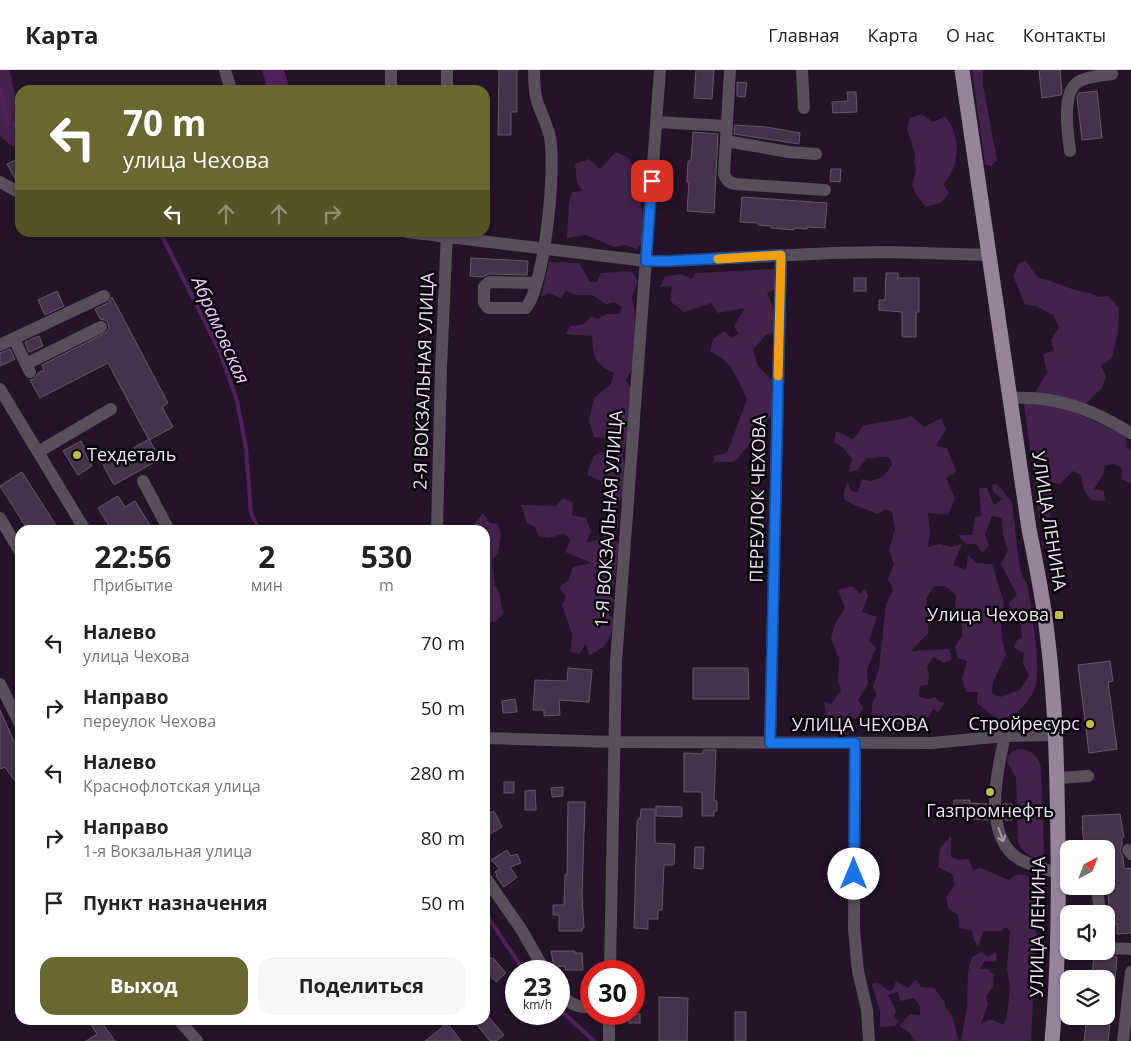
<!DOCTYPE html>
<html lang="ru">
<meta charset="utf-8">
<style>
body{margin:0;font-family:"Open Sans",sans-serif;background:#f6f6f6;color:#222;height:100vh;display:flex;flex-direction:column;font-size:19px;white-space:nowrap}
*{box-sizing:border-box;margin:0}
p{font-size:16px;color:#767676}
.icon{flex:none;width:28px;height:28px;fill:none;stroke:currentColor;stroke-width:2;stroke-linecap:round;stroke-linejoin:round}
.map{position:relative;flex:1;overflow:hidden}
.panel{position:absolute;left:15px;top:455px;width:475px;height:500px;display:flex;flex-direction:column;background:#fff;border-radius:15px;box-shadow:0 1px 4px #0004}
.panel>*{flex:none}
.guide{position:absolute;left:15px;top:15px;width:475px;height:152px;border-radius:15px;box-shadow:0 1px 4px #0004;background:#696830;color:#fff;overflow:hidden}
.needle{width:32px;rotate:42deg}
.fabs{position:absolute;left:1060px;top:770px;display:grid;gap:10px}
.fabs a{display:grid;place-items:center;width:55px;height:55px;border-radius:10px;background:#fff;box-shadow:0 1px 4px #0004;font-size:25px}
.speed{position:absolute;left:505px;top:890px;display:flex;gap:10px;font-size:25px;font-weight:700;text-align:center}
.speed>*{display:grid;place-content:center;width:65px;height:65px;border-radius:50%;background:#fff;box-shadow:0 1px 4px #0004;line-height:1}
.speed small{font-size:12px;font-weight:400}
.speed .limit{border:8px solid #d22;background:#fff;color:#111}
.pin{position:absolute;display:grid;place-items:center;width:42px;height:42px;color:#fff;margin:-21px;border-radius:10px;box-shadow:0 2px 8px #0006}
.me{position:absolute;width:55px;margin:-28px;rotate:0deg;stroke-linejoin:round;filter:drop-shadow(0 0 4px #0008)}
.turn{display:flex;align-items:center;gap:18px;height:105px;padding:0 25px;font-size:22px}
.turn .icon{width:65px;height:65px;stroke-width:2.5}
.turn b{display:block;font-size:35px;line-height:42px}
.lanes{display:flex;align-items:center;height:48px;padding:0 25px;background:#0003;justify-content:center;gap:25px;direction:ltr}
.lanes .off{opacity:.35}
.eta{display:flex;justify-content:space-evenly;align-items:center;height:85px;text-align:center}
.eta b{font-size:30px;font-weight:700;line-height:35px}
.primary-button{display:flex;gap:10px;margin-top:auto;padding:10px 25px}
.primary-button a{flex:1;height:58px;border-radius:15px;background:#696830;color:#fff;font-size:20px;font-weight:700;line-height:58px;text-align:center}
.primary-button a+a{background:#f6f6f6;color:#222}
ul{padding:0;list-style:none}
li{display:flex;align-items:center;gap:15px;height:65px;padding:0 25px}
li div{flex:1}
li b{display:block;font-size:19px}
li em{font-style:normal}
header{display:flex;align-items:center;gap:30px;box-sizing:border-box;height:70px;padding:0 25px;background:#fff;border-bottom:1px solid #e0e0e0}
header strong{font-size:24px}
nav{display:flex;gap:28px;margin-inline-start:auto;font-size:18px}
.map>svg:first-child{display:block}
</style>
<header>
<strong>Карта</strong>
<nav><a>Главная</a><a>Карта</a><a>О нас</a><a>Контакты</a></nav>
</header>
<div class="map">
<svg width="1131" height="971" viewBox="0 0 1131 971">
<rect width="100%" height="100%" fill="#241329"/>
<!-- green -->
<g fill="#43234c">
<path d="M0 0H9L20 43V72L13 77 0 66Z"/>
<path d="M972 0H983V15L997 90 991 96 985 94Z"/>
<path d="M922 44 933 52 945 46C961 65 961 96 943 114L949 123 942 132 926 137 917 126 912 115 916 101 914 93 915 83 907 60 910 48Z"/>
<path d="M616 82 627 87 636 99 647 100 642 115 634 123 641 130 644 169 637 179 625 175 614 177 586 165 567 168 569 133 572 122 583 121 577 113 575 94 589 89 600 99Z"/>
<path d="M1026 191 1038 208C1053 210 1065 218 1080 221 1088 223 1091 222 1098 227L1108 226 1119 238 1118 262 1112 288 1101 296 1106 306 1102 318 1084 335C1067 328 1052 322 1034 324L1047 303 1043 284 1054 281 1051 270 1059 257 1053 245 1036 236 1025 235 1013 206 1019 193Z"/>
<path d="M549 192 579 193 590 212H597L601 203 631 201 638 211 632 227 635 243 633 299 625 310 631 318 627 367 623 384 625 409 623 425 618 434V458L611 468 619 473 614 514 609 525 614 530 609 545 613 549C612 568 607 578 589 585L586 574 579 584 571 582 572 563 562 535 566 527 559 517 568 511 573 497 592 493 565 482 571 469 563 464 549 468 539 466 535 457 527 453 521 435 556 436 563 428 573 432 572 445 586 448 591 461 586 473 603 468 613 416 587 405 594 385 615 379 617 370 594 367 589 350 594 328 611 314 614 303C593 293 594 287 592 266L566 264 570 256 582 255 592 247 598 249 606 244H619L622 237 614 232 606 234 592 225H576L566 221 561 228 549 223 541 227Z"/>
<path d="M774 199 775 219 767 223 775 240 773 262 766 265 753 280 758 296 774 312 772 344 753 370 734 392H714V386L727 383 747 329C736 306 733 293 710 281L713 269 725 261 731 268 739 264 734 256 745 238 718 243 711 233 684 242 670 231 672 216 660 217 665 206 681 204 692 209 695 203Z"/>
<path d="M1024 333 1054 334 1088 348 1127 367 1125 377 1131 379V414L1122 409V398L1114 394 1105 396 1103 405 1094 419 1104 421 1105 431 1091 430 1083 418 1081 405 1073 401 1060 414 1051 412 1053 426 1050 443 1057 460 1050 479 1042 475 1045 454 1039 448Z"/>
<path d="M912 346 924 357 941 348 946 359 936 376 947 378 956 401 946 408 955 428 948 445 928 443 930 461 928 477 939 474 951 477 962 474 953 495 966 500 968 485 977 493 992 494 1004 533 1001 550 1002 570 1006 585 993 612 992 623 1000 627 1020 620 1029 605 1023 594 1024 583 1014 578 1017 570 1022 568 1021 551 1013 544 1009 533 1017 525 1001 494 1008 480 1003 465 1002 448 992 446 985 464 989 476 982 482 976 474H966L958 465H972L975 447 981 446 979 418H987L994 435 1002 429 993 421 992 415 997 414 1012 432 1019 492 1022 505 1028 516C1031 539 1042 599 1035 618 1028 635 1015 646 999 651L977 633 978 622H966L962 609 967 591 958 588 955 577 962 566V555L954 549 956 525 945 516H934L926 529 929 543 928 563 911 581 949 579 952 589 944 593 934 587 927 596 929 606 928 615 920 616 919 627 928 629 935 627 939 632 945 633 938 642 933 639 929 647 917 650 911 645 905 654H879L871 645 873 631 877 625 873 617 879 598 886 534 893 520 888 509 894 494 889 480 895 459 892 442 886 439 877 444C866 438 855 437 844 429V421L848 413 851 421 858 422 862 409 870 411 883 407 892 395 890 388C882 385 875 390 866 388L858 400 849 402 852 389 843 378 834 372 836 361 852 369 857 365 862 356C879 351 896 352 912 346Z"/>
<path d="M483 443 490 453 498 454 501 464 498 482 492 492 495 515 500 524 503 544 495 552 485 553V515H489L485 496V460H470Z"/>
<path d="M853 516 860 524 864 519 868 525 862 542 877 547 869 570 876 578 867 599 868 614 858 630 863 637 858 647 845 652 827 649 824 631 831 634 841 621 838 612 839 589 831 568 836 552 845 538 838 520Z"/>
<path d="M1021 679C1033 681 1038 686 1041 698L1044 781 1043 785 1038 789C1029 786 1020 781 1018 771L1016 708 1007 692C1008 684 1012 680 1021 679Z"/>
<path d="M951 766V787L959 790 969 789 973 800 981 798 1009 810C1016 804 1020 802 1029 807V823L1043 825 1037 838 1038 848 1045 850 1035 862 1041 869 1035 882 1038 886 1031 922 1033 932 1031 971H961L967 938 968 902 972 887 982 882 988 887 996 882 997 891 992 892 985 891 979 899H988L994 906 993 916 986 927 988 934 981 954 990 949 1004 955 1007 946 1010 919 1007 899 1010 861 1006 857 1001 861H984L978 876 974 871 972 861 959 858 958 845 948 838 946 827 955 815 952 804 938 797 940 778Z"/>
<path d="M916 909 921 917 934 918 945 932V937L952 946 959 971H914L910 963 899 956 910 944 920 945V936L914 928 900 931 898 922 888 925 896 941 894 946 899 951 895 956 880 957V942L872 914 878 913 889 921 893 919 896 911 908 918Z"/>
</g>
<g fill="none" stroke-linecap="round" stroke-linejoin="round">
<!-- stream -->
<g stroke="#50205d" stroke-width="4">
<path d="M0 19 8 53 14 56H20"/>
<path d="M160 162 220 282 237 331 246 378 251 443 259 460"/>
<path d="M485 843 524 901"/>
<path d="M559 939 594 971"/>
</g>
<!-- river -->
<path stroke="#50205d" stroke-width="21" d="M273 0 279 20"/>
</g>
<!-- building -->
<g fill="#46334b" stroke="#69556f">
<path d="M499 0H517V42H511V65H498Z"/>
<path d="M696 0H714L712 29 694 28Z"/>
<path d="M1039 0H1060L1062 22 1061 25 1042 28Z"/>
<path d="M737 12 747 13 745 27 737 26Z"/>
<path d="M1097 21 1102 68 1082 70 1077 27 1079 23Z"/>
<path d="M847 22H856L857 42 833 43 832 32 848 31Z"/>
<path d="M735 55 767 57 800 63 799 74 734 64Z"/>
<path d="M693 62 718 64 714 143 687 141 689 112H687L688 91H691Z"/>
<path d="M20 88V114L17 112 7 94Z"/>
<path d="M831 99H841L840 112 830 111Z"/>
<path d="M742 127 827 133 825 158 807 157V159L794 158V160L771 158V156L758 155V153L740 152Z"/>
<path d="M471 188 528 191 527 205 489 204 482 207 470 206Z"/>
<path d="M886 203H898V208H919V242H916V267H902V242L879 240V230H885Z"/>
<rect x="854" y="208" width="12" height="13"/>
<path d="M57 221 64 236 45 245 38 230Z"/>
<path d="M112 227 168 333 162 337 173 357 149 370 108 293 40 328 30 310 34 309 38 303 44 300 42 295 107 262 109 258 108 253 105 250 100 249 95 239 108 233Z"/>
<path d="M39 266 43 276 29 282 25 272Z"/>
<path d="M10 279 15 289 0 296V283Z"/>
<path d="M149 369 160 389 114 415 103 395Z"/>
<path d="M81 371 86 380 84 381 92 396 78 405 63 381Z"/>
<path d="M22 402 59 460H28L0 416Z"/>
<path d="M118 426 125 437 135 431 153 460H112L98 438Z"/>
<path d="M1110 591 1113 611 1108 612 1117 679 1089 683 1078 595Z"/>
<path d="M568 598 592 600 589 632 559 630 560 645 544 646V640H533L535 610 567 611Z"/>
<path d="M693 598H748L749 629H693Z"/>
<path d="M515 629 517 642 503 643 502 631Z"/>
<path d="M0 640 20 685V718L5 697 0 699Z"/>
<path d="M703 680H716L714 731H717V741H714V746H702V722H684V683L703 684Z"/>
<rect x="504" y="712" width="10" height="11"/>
<path d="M563 717V726L552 727 551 718Z"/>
<path d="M535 720 536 740H525V721Z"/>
<path d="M954 730H970V733L987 734 988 750 956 748 957 740H954Z"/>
<path d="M568 732H585L582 825 584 858H582V861H559V845H553V835H564L565 805H567Z"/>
<path d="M1003 734H1012V750H1005Z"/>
<path d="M656 736 682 737V747L656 746Z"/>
<path d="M641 739H655V773L675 774 674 795H664L662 840H658V849H648V859L634 858 637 754 638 749H640Z"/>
<path d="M494 741 502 757 485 767V746Z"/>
<path d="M1120 744 1124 767H1122V775L1120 781 1123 787 1124 799 1130 798 1131 801V863L1117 864V854L1111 855 1106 802V779H1085L1082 757H1083L1082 746Z"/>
<path d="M695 777H704L703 799 694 798Z"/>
<path d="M507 780 511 786 517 784 521 793 510 797 517 807 504 817 496 806 497 805 495 802 500 799 491 790Z"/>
<path d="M551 881H575V883H582L583 900H565V896L554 897Z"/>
<path d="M1094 883 1117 887 1113 934H1106V909H1092Z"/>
<path d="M491 888H493L506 903 496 912 485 900V893Z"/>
<path d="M659 927 688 928 687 971H659Z"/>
<rect x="735" y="942" width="11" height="29"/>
<rect x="629" y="944" width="11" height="9"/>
<path d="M488 946 504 965 496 971H490L477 955Z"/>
<path d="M1087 946H1111L1108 971H1084Z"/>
<path d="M88 950H100L115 971H86L97 964Z"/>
<path d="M447 953 461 971H425L438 961Z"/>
</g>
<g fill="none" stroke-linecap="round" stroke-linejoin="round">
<!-- minor -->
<g stroke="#584f5a" stroke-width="12">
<path d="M225 0 231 20"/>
<path d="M447 0V20"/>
<path d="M534 0C534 10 534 21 537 31 541 43 547 54 550 67 556 99 545 213 526 238H488L484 233V217L489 212 536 213"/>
<path d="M730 0 724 104C726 110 729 113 735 114L825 120"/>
<path d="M802 0 804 38"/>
<path d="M391 20V0"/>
<path d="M656 52 727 56"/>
<path d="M726 71 789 82 816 84"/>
<path d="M1070 81C1068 65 1061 23 1078 12 1087 6 1102 6 1112 4"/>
<path d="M0 112 20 123"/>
<path d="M407 162 646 191H669L832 183 888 182 989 185"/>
<path d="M14 269 30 302"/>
<path d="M0 275 104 226"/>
<path d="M26 294 101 257"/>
<path d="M0 319 85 460"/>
<path d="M1011 328C1056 325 1093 340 1131 363"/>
<path d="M38 382 111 339"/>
<path d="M143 411 169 460"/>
<path d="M0 448 20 482"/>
<path d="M437 460 441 298 447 162"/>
<path d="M0 614 20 654"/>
<path d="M1005 666C997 700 982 766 1019 789 1031 796 1045 799 1058 803"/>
<path d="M485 668 614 672 932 673 1005 666 1056 665"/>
<path d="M770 673 781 185"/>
<path d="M855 673 854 860 858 901 867 940 869 971"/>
<path d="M1057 708 1088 706"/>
<path d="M1128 780 1131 784"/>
<path d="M485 807 521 859 545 901"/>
<path d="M1097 816 1100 844"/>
<path d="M1058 877H1069"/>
<path d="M1106 878 1131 879"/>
<path d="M610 901 616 592 660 0"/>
<path d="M559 922C568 933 577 938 591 937"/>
<path d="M609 944V971"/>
<path d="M179 950 197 971"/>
<path d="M1123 971 1131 902"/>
</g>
<!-- major -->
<path stroke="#96849b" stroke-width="15" d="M962 0 1029 459C1036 493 1043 528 1047 563 1056 633 1057 704 1058 775 1059 840 1058 906 1052 971"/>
</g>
<!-- one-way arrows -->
<defs><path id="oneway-shaft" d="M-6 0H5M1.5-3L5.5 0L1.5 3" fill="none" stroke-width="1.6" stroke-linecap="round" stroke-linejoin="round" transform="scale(1.25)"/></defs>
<use stroke="#a298a6" href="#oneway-shaft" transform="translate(1001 765) rotate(70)"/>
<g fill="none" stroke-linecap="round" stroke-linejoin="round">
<!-- route casing -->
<g stroke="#114b97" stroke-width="12">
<path id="route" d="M652 111 646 191H669L781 185 770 673H855L854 804"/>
</g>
<!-- route -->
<use href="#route" stroke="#1a73e8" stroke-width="9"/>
<!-- slow -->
<path stroke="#f59e0b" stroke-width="9" d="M718 189 781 185 778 306"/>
</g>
<!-- markers -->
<g fill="#c0be41" stroke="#09040b" stroke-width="2">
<circle cx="77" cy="385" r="5"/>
<rect x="1054" y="540" width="10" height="10" rx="2.5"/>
<circle cx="1090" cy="654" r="5"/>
<circle cx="990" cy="722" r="5"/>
</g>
<g text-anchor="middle" stroke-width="5" stroke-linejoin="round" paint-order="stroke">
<!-- street labels -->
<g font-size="18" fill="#ede2f1" stroke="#09040b">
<text transform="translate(424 311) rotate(-88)" y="6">2-Я ВОКЗАЛЬНАЯ УЛИЦА</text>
<text transform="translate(758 429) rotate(-89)" y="6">ПЕРЕУЛОК ЧЕХОВА</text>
<text transform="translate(609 449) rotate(-86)" y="6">1-Я ВОКЗАЛЬНАЯ УЛИЦА</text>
<text transform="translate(1049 451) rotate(81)" y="6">УЛИЦА ЛЕНИНА</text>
<text x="860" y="661">УЛИЦА ЧЕХОВА</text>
<text transform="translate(1038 857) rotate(-89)" y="6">УЛИЦА ЛЕНИНА</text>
</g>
<!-- poi labels -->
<g font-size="18" fill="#ede2f1" stroke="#09040b" text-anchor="end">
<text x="87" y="391" text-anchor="start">Техдеталь</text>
<text x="1049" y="551">Улица Чехова</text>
<text x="1080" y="660">Стройресурс</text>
<text x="990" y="747" text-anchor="middle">Газпромнефть</text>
</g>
<!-- water labels -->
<g font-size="19" font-style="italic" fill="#f0c6fd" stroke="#09040b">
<text transform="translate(221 260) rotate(66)" y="7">Абрамовская</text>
</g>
</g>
</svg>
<div class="fabs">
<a><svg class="needle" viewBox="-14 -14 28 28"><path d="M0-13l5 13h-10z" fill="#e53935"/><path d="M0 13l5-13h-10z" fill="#767676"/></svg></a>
<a><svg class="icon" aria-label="sound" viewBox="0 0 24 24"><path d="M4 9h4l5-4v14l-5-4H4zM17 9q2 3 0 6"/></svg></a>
<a><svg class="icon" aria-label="layers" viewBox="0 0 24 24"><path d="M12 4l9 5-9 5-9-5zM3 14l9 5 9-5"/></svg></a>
</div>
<div class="speed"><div>23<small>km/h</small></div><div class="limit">30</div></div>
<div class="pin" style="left:652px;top:111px;background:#d93025"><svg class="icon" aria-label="arrive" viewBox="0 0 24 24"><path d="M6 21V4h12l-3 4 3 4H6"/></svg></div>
<svg class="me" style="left:854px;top:804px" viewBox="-20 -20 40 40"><circle r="19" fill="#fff"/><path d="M0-13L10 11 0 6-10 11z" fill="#1a73e8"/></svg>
<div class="guide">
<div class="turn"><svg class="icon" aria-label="left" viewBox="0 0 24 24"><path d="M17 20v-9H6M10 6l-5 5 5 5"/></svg><div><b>70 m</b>улица Чехова</div></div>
<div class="lanes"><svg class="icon" aria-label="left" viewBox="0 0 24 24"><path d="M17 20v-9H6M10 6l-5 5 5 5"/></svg><svg class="icon off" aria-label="ahead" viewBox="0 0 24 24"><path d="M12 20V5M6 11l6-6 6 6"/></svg><svg class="icon off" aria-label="ahead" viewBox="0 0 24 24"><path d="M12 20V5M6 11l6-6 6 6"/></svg><svg class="icon off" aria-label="right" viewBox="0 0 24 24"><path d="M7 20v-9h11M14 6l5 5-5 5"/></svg></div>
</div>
<section class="panel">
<div class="eta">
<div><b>22:56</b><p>Прибытие</p></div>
<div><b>2</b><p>мин</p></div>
<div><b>530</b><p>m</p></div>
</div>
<ul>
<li><svg class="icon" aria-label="left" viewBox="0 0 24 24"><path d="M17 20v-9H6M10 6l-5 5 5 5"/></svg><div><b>Налево</b><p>улица Чехова</p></div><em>70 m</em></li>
<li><svg class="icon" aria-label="right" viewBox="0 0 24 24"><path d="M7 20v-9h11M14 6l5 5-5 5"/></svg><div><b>Направо</b><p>переулок Чехова</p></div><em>50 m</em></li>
<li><svg class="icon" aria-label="left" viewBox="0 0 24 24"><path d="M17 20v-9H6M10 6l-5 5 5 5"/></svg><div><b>Налево</b><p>Краснофлотская улица</p></div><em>280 m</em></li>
<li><svg class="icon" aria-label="right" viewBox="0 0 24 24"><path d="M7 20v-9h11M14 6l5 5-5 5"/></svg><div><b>Направо</b><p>1-я Вокзальная улица</p></div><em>80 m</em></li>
<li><svg class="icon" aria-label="arrive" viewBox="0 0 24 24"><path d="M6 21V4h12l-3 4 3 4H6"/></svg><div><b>Пункт назначения</b></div><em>50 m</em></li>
</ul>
<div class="primary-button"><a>Выход</a><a>Поделиться</a></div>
</section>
</div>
